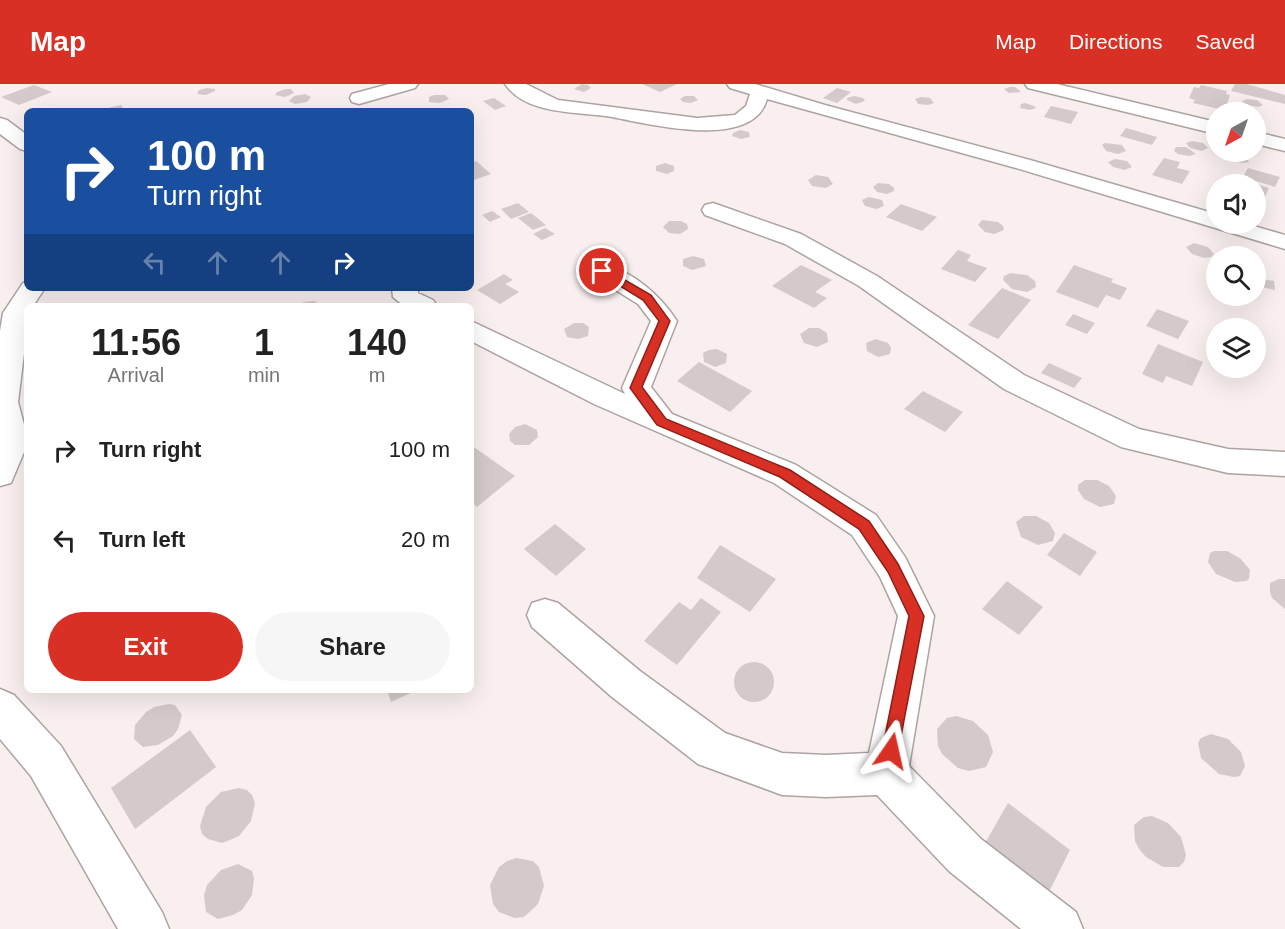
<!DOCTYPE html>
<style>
body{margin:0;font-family:Arial,sans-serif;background:#f6f6f6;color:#222;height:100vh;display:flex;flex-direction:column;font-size:22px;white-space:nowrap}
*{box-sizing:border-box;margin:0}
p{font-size:20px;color:#767676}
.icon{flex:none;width:33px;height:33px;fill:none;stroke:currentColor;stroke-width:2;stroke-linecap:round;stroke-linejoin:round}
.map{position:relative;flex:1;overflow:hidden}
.details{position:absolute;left:24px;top:219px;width:450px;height:390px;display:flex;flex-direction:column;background:#fff;border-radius:9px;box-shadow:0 6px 24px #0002}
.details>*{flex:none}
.hud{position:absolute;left:24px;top:24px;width:450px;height:183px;border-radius:9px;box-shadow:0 6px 24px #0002;background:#1a4fa0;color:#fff;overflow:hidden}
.needle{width:39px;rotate:220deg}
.controls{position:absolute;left:1206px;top:18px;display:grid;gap:12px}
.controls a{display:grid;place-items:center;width:60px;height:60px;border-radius:50%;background:#fff;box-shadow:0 6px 24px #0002;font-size:30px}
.pin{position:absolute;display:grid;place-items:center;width:51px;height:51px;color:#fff;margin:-26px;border:3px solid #fff;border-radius:50%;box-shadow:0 2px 6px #0007}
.me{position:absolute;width:66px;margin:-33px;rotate:11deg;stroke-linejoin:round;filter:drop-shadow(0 0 4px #0008)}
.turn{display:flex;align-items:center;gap:21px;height:126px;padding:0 24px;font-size:27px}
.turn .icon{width:78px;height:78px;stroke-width:2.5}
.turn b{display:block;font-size:42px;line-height:51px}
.lanes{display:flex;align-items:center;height:57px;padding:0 24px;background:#0003;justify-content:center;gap:30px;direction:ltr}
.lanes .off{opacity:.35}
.eta{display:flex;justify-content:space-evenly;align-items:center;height:102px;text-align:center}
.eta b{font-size:36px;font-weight:700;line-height:42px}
.button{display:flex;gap:12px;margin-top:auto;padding:12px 24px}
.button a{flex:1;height:69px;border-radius:36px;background:#d93025;color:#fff;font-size:24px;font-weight:700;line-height:69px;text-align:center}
.button a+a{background:#f6f6f6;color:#222}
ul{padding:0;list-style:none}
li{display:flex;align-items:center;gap:18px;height:90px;padding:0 24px}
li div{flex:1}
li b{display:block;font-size:22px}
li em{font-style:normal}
header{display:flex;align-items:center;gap:36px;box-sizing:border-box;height:84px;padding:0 30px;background:#d93025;color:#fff}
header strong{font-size:28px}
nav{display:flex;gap:33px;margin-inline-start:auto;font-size:21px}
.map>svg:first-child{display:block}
</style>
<header>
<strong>Map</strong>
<nav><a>Map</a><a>Directions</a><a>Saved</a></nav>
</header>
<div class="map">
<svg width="1285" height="845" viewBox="0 0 1285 845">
<rect width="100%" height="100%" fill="#f9efef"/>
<!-- building -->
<g fill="#d5caca">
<path d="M582 0 588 1 591 4 584 8 574 5Z"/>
<path d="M642 0H677L660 8Z"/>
<path d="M1235 0H1247L1285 11V20L1231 7Z"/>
<path d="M34 1 52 8 19 21 1 13Z"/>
<path d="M1201 1 1227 7 1226 10 1230 11 1226 23 1221 22 1219 25 1193 19 1195 16 1189 14 1194 3 1199 4Z"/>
<path d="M1010 3H1015L1021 8 1009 9 1004 5Z"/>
<path d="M207 4 215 5V7L206 11 197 10 199 6Z"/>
<path d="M837 4 851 8 837 19 823 14Z"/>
<path d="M286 5H291L294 9 285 13 275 11 277 8Z"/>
<path d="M305 10 311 13 307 18 295 20 289 17 294 12Z"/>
<path d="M434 11H445L449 15 440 19 429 18V13Z"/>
<path d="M685 12H694L698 16 691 19 683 18 680 15Z"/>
<path d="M854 12 863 14 865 17 856 20 847 16V14Z"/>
<path d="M921 13 930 14 934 19 928 21 918 20 915 15Z"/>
<path d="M494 14 506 22 495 26 483 17Z"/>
<path d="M1247 15 1257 16 1263 21 1258 23 1247 21 1242 17Z"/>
<path d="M1025 19 1034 22 1036 24 1030 26 1020 24 1021 20Z"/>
<path d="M121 21 125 27H100L99 26Z"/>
<path d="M1051 22 1078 28 1071 40 1044 33Z"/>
<path d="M1126 44 1157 53 1152 61 1120 52Z"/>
<path d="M740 46 749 48 750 53 741 55 732 52 733 49Z"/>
<path d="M1192 57 1203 59 1208 64 1202 67 1190 64 1186 59Z"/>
<path d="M1105 59 1122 61 1126 67 1118 70 1106 67 1102 61Z"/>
<path d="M1176 63H1186L1196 70 1189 72 1178 70 1174 67Z"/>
<path d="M1236 70 1246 73 1249 78 1241 79 1228 73V71Z"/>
<path d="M1164 74 1180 78 1177 84 1190 87 1182 100 1152 91Z"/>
<path d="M1115 75 1127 77 1132 83 1125 86 1113 83 1108 78Z"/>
<path d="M476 77 491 90 471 97V79Z"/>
<path d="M665 79 674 82V87L667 90 656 87V82Z"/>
<path d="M1248 84 1280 93 1275 103 1243 93Z"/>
<path d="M816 91 828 93 833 100 826 104 812 102 808 96Z"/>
<path d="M878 99 889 100 894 104V107L887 110 877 108 873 103Z"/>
<path d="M1256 100 1269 104 1261 122 1256 121Z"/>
<path d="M869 113 882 116 884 122 876 125 865 122 862 116Z"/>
<path d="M518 119 529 128 511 135 501 125Z"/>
<path d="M901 120 937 133 922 147 886 133Z"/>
<path d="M492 127 501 133 490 138 482 131Z"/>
<path d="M531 129 546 141 533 146 518 134Z"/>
<path d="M982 136 998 138 1003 142 1004 146 994 150 985 148 978 141Z"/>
<path d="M669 137H681L687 140 688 145 680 150 669 149 663 143Z"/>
<path d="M545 144 555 150 542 156 533 150Z"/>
<path d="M1194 159 1208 163 1214 170 1211 173 1204 174 1192 170 1186 163Z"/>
<path d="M958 166 971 171 967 177 987 184 975 198 941 185Z"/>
<path d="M693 172 704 175 706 182 692 186 683 182V175Z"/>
<path d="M801 181 832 196 815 208 827 214 814 224 772 202Z"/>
<path d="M1074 181 1113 195 1111 198 1127 204 1120 216 1106 211 1098 224 1056 208Z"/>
<path d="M1011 189 1027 191 1035 197 1036 203 1027 208 1012 205 1003 196 1004 192Z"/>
<path d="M504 190 513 196 505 200 519 208 500 220 477 206Z"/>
<path d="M1256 194 1274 197 1275 206 1256 202Z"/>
<path d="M1002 204 1031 216 998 255 968 241Z"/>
<path d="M314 217 322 222H297L304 218Z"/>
<path d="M1157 225 1189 237 1178 255 1146 242Z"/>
<path d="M1073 230 1095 239 1087 250 1065 241Z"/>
<path d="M574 239H583L589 243 588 252 578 255 567 253 564 245Z"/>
<path d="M809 244H819L827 249 828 258 817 263 804 259 800 250Z"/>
<path d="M876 255 888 259 891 264 890 270 878 273 867 267 866 259Z"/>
<path d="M1158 260 1203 278 1192 302 1166 292 1163 299 1142 290Z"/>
<path d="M717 265 727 270 726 279 715 283 704 278 703 269 709 266Z"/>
<path d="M699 278 752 307 730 328 677 297Z"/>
<path d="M1049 279 1082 294 1074 304 1041 289Z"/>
<path d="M923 307 963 328 945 348 904 325Z"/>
<path d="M525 340 537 346 538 353 529 361H515L510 357 509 350 515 343Z"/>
<path d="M471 361 515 392 477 423 471 418Z"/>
<path d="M1085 396H1097L1109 402 1116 412 1114 420 1100 423 1084 415 1078 406V401Z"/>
<path d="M1024 432H1036L1049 439 1055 449 1053 457 1038 461 1021 453 1016 438Z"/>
<path d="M555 440 586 465 556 492 524 465Z"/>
<path d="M1064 449 1097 468 1080 492 1047 471Z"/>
<path d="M720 461 776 495 750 528 697 494Z"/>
<path d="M1214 467H1227L1241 475 1250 486 1249 495 1246 497 1235 498 1216 490 1208 478 1210 469Z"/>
<path d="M1279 495H1285V525L1272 514 1270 508V499Z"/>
<path d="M1007 497 1043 523 1019 551 982 525Z"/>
<path d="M701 514 721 528 677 581 644 557 679 518 691 526Z"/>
<circle cx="754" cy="598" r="20"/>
<path d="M387 606H417L391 618Z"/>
<path d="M169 620 175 621 182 631 178 645 173 652 158 661 143 663 134 655 135 641 146 628 154 623Z"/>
<path d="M956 632 973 637 988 651 993 668 986 683 969 687 958 684 942 670 938 662 937 645 947 634Z"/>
<path d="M190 646 216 683 135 745 111 704Z"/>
<path d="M1211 650 1228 655 1241 668 1245 682 1240 692 1234 693 1219 690 1201 674 1198 659 1201 654Z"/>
<path d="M239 704 247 706 252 711 255 719 251 737 239 752 230 756 222 759 208 755 202 750 200 742 206 723 221 708Z"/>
<path d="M1008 719 1070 766 1049 808 985 759Z"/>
<path d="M1152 732 1168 739 1181 753 1186 771 1184 778 1179 783H1163L1146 773 1139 765 1135 757 1134 741 1144 733Z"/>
<path d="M516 774 533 777 539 783 544 802 538 820 524 833 515 834 499 828 493 820 490 801 499 783 507 777Z"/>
<path d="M238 780 252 787 254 794 252 811 242 826 233 831 218 835 206 828 204 811 207 801 221 786Z"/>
</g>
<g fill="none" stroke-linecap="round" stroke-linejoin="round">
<!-- minor casing -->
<g stroke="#ada3a3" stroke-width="3">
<g id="minor">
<path d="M389 0H418L415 4 359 20 352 18 350 14 352 10Z"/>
<path d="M505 0H526L558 16 697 34 735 31 746 22 750 10 730 4 727 0H755L825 21 1030 76 1216 130V140H1247L1285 151V165L1016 84 767 15C753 67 649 40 612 33 579 27 527 32 505 0Z"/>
<path d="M1025 0H1057L1216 38V50L1028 4Z"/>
<path d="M0 34 7 36 27 51V67L20 65 0 50Z"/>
<path d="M1256 48 1285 55V67L1256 60Z"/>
<path d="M713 119 801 150 877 192 1024 291 1139 345 1228 365 1285 368V392L1228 389 1121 363 1004 305 859 202 785 160 705 131 702 126 705 121Z"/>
<path d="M602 180C633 187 660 211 677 237L651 303 672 330 796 381 876 431 905 473 934 532 909 682 981 755 1076 828 1083 845H1021L949 787 877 711 826 713 782 711 698 680 612 613 532 543 527 531 532 519 545 515 558 519 640 587 725 649 782 669 826 671 869 669 898 532 880 493 852 451 774 399 594 320 471 257V237L625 310 622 304 651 237 638 220 593 192 590 187 593 182Z"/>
<path d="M27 198V204H45L33 222H27V245L18 318 27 352V361L11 399 0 402V247L3 229 23 199Z"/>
<path d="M392 204H418V209L433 216 437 222H404L393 213Z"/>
<path d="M0 605 14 611 61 662 162 828 169 845H118L31 692 0 655Z"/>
</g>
</g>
<!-- minor -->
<use href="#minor" fill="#fff" fill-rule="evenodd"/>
</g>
<!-- route -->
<path fill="#d93025" stroke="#8d1f18" stroke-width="1.5" d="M599 185H606L651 211 670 237 642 303 666 335 790 386 869 437 898 480 924 532 897 673 891 675 885 673 882 667 909 532 888 488 859 445 780 393 657 341 630 304 659 237 643 216 599 189Z"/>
</svg>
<div class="controls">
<a><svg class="needle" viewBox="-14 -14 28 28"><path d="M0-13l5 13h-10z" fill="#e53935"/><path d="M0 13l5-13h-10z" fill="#767676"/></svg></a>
<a><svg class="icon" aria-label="sound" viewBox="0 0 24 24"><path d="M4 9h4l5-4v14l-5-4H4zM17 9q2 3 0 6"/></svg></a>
<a><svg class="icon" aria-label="search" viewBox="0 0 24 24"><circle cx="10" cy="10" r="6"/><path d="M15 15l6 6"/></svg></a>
<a><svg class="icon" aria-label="layers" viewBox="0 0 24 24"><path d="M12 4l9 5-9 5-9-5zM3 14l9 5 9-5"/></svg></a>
</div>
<div class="pin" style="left:602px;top:187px;background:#d93025"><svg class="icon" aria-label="arrive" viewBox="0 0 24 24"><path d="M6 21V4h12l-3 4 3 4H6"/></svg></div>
<svg class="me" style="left:891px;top:667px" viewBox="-20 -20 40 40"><path d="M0-17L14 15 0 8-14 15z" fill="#d93025" stroke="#fff" stroke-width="4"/></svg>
<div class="hud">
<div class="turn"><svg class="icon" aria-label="right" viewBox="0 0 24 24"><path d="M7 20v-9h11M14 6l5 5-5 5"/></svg><div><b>100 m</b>Turn right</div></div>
<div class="lanes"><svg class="icon off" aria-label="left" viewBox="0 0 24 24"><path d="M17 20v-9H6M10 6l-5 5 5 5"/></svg><svg class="icon off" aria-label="ahead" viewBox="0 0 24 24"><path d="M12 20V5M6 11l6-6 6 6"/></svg><svg class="icon off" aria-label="ahead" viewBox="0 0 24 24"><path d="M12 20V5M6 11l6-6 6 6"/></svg><svg class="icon" aria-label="right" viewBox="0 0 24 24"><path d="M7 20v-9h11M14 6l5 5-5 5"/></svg></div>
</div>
<section class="details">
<div class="eta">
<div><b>11:56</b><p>Arrival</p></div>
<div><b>1</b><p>min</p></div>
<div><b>140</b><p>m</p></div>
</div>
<ul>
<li><svg class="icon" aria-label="right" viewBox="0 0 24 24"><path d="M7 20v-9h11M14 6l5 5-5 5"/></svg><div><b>Turn right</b></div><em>100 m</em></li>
<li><svg class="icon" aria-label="left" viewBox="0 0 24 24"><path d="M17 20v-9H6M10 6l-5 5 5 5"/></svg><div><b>Turn left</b></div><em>20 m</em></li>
</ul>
<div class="button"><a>Exit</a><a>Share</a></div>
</section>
</div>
